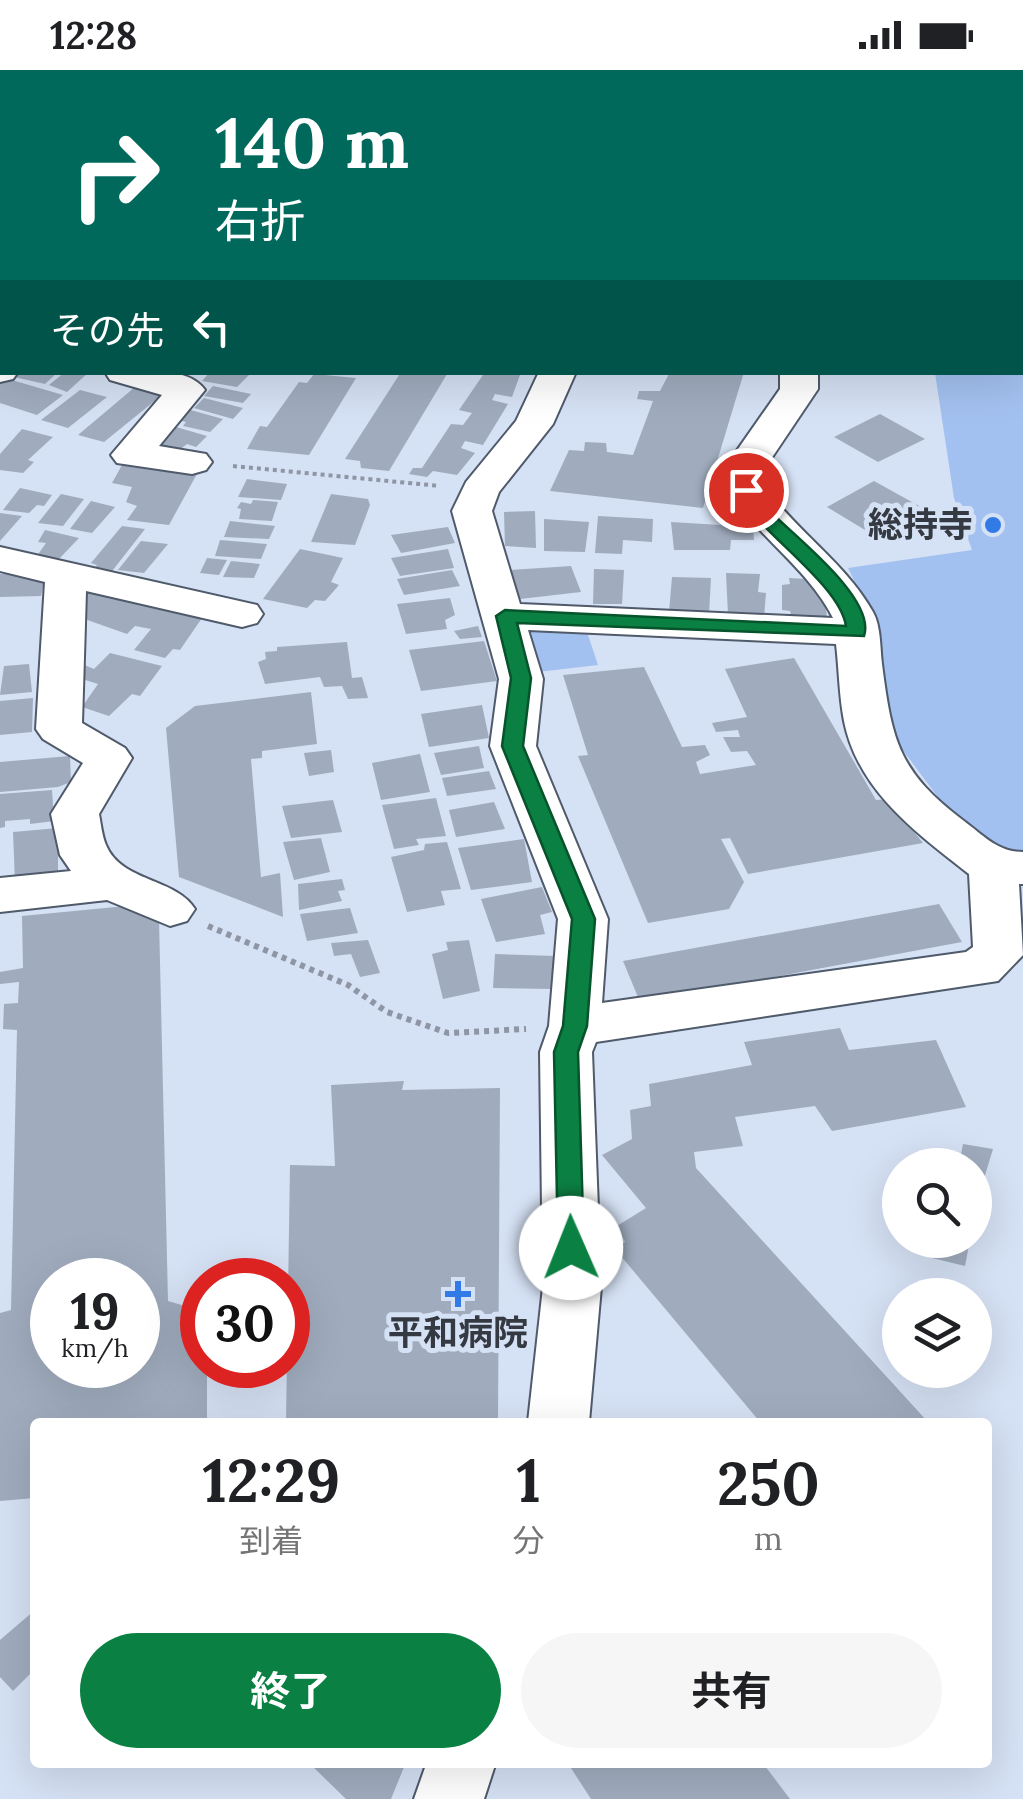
<!DOCTYPE html>
<html lang="ja">
<meta charset="utf-8">
<style>
body{margin:0;font-family:Lora,"Noto Sans JP",serif;background:#f6f6f6;color:#202124;height:100vh;display:flex;flex-direction:column;font-size:38px;white-space:nowrap}
*{box-sizing:border-box;margin:0}
p{font-size:32px;color:#757577}
.icon{flex:none;width:55px;height:55px;fill:none;stroke:currentColor;stroke-width:2;stroke-linecap:round;stroke-linejoin:round}
.map{position:relative;flex:1;overflow:hidden}
.panel{position:absolute;left:30px;top:1348px;width:962px;height:350px;display:flex;flex-direction:column;background:#fff;border-radius:10px;box-shadow:0 10px 40px #0002}
.panel>*{flex:none}
.top-card{position:absolute;left:0px;top:0px;width:1025px;height:305px;box-shadow:0 10px 40px #0002;background:#00695c;color:#fff;overflow:hidden}
.buttons{position:absolute;left:882px;top:1078px;display:grid;gap:20px}
.buttons a{display:grid;place-items:center;width:110px;height:110px;border-radius:50%;background:#fff;box-shadow:0 10px 40px #0002;font-size:50px}
.speed{position:absolute;left:30px;top:1188px;display:flex;gap:20px;font-size:50px;font-weight:700;text-align:center}
.speed>*{display:grid;place-content:center;width:130px;height:130px;border-radius:50%;background:#fff;box-shadow:0 10px 40px #0002;line-height:1}
.speed small{font-size:25px;font-weight:400}
.speed .limit{border:15px solid #d22;background:#fff;color:#111}
.pin{position:absolute;display:grid;place-items:center;width:85px;height:85px;color:#fff;margin:-42px;border:5px solid #fff;border-radius:50%;box-shadow:0 2px 10px #0007}
.me{position:absolute;width:110px;margin:-55px;rotate:359deg;stroke-linejoin:round;filter:drop-shadow(0 0 8px #0008)}
.turn{display:flex;align-items:center;gap:35px;height:210px;padding:0 50px;font-size:45px}
.turn .icon{width:130px;height:130px;stroke-width:2.5}
.turn b{display:block;font-size:70px;line-height:85px}
.then{display:flex;align-items:center;height:95px;padding:0 50px;background:#0003;gap:20px;font-size:38px}
.eta{display:flex;justify-content:space-evenly;align-items:center;height:170px;text-align:center}
.eta b{font-size:60px;font-weight:700;line-height:70px}
.action{display:flex;gap:20px;margin-top:auto;padding:20px 50px}
.action a{flex:1;height:115px;border-radius:60px;background:#0b8043;color:#fff;font-size:40px;font-weight:700;line-height:115px;text-align:center}
.action a+a{background:#f6f6f6;color:#202124}
.status{display:flex;justify-content:space-between;align-items:center;height:70px;padding:0 50px;background:#fff;direction:ltr}
.status svg{height:28px;fill:currentColor}
.map>svg:first-child{display:block}
</style>
<div class="status"><b>12:28</b><svg viewBox="0 0 49 12"><path d="M0 12V9h3v3zM5 12V6h3v6zM10 12V3h3v9zM15 12V0h3v12zM26 1h20v11H26zM47 4h2v5h-2z"/></svg></div>
<div class="map">
<svg width="1023" height="1729" viewBox="0 0 1023 1729">
<rect width="100%" height="100%" fill="#d5e1f4"/>
<!-- green -->
<g fill="#a3c1f0">
<path d="M1023 95V783L1008 784 955 750 881 651 872 547 848 498 972 480 954 428 935 303 1022 302Z"/>
<path d="M524 558 586 559 598 595 538 602Z"/>
</g>
<!-- building -->
<g fill="#a0acbe" fill-rule="evenodd">
<path d="M17 302H58L45 314 14 307Z"/>
<path d="M65 302H89L67 322 49 315Z"/>
<path d="M210 302H252L237 317 202 311Z"/>
<path d="M401 302 447 304 389 401 361 398 360 391 345 389Z"/>
<path d="M485 302 520 305 512 327 495 324 492 330 508 334 483 375 465 371 461 378 475 383 457 405 433 401 427 407 409 404 413 398H422L451 354 463 355 472 343 459 340Z"/>
<path d="M670 302H744L703 438 550 421 569 380 584 381 585 372 606 373 607 382 633 385 653 331 637 329 639 321H660Z"/>
<path d="M314 304 356 308 309 385 247 379 260 356 267 357 299 312 307 313Z"/>
<path d="M5 308 63 325 37 345 0 333V312Z"/>
<path d="M213 316 251 324 243 333 204 326Z"/>
<path d="M135 317 162 325 104 372 78 365Z"/>
<path d="M80 320 107 327 68 358 41 350Z"/>
<path d="M204 328 243 338 233 349 194 338Z"/>
<path d="M187 339 223 349 210 362 183 356 186 352 178 350Z"/>
<path d="M880 344 925 369 878 392 834 367Z"/>
<path d="M176 357 207 366 196 377 187 374 178 381 156 377Z"/>
<path d="M22 359 53 367 28 390 34 392 23 403 0 400V384Z"/>
<path d="M122 395 198 402 169 455 127 450 137 436 126 432 132 417 112 413Z"/>
<path d="M247 409 287 414 281 430 238 427Z"/>
<path d="M874 411 921 437 870 463 827 437Z"/>
<path d="M20 418 52 425 44 436 37 435 29 443 3 440Z"/>
<path d="M61 424 84 429 63 456 38 453Z"/>
<path d="M331 424 368 429 370 435 355 475 311 472Z"/>
<path d="M253 430 278 432 272 451 239 449 241 439 237 438 241 432 251 434Z"/>
<path d="M91 431 115 437 92 463 70 459Z"/>
<path d="M535 441 536 478 505 476 504 442Z"/>
<path d="M0 443 22 446 0 471Z"/>
<path d="M598 446 653 449 652 472 623 470 622 484 595 483Z"/>
<path d="M544 449 589 452 585 482 544 481Z"/>
<path d="M230 451 275 456 269 469 224 467Z"/>
<path d="M671 452 753 457 754 470H731L730 480H674Z"/>
<path d="M122 456 145 459 109 505 92 501 97 495 91 493Z"/>
<path d="M448 457 455 473 401 483 391 465Z"/>
<path d="M45 460 79 468 59 489 37 486 46 473 38 472Z"/>
<path d="M220 470 267 474 261 489 215 486Z"/>
<path d="M141 471 168 474 144 503 118 500Z"/>
<path d="M300 479 343 488 331 512 339 515 325 531 315 530 307 538 263 529Z"/>
<path d="M448 479 454 498 400 506 391 488Z"/>
<path d="M207 488 227 490 219 505 200 503Z"/>
<path d="M231 491 260 494 254 508 223 507Z"/>
<path d="M571 496 581 522 520 529 510 500Z"/>
<path d="M594 499 624 500 622 534H593Z"/>
<path d="M452 500 460 516 404 525 397 509Z"/>
<path d="M726 503 760 504 758 522 766 523 764 547 728 545Z"/>
<path d="M0 504 46 505 41 526 0 527Z"/>
<path d="M672 507 711 508 709 544 669 542Z"/>
<path d="M789 508 824 510 827 550 792 548 790 541 782 540V515L790 514Z"/>
<path d="M94 517 133 525 127 531 202 548 180 580 173 579 165 588 134 580 151 559 135 556 127 564 76 546 87 532 80 530Z"/>
<path d="M450 528 455 545 445 550 447 559 406 564 397 534Z"/>
<path d="M478 556 482 567 460 569 454 561Z"/>
<path d="M484 571 497 611 421 621 409 580Z"/>
<path d="M347 572 352 608 362 607 368 628 348 629 342 616 324 617 320 607 265 614 258 592 266 589 265 582 277 581V577Z"/>
<path d="M110 583 162 596 140 626 132 624 109 646 82 637 98 614 79 608 77 592 94 599Z"/>
<path d="M794 588 876 730 888 729 923 773 748 804 730 768 721 769 744 812 729 839 648 853 578 686 588 685 563 605 644 597 682 677 705 675 710 685 696 692 700 704 756 695 747 681 731 682 723 667H740L738 660 716 662 712 653 747 647 725 599Z"/>
<path d="M29 594 32 622 0 625 4 596Z"/>
<path d="M311 622 317 674 262 681V688L251 689 261 807 280 803 283 847 179 807 166 658 195 636Z"/>
<path d="M33 628 32 662 0 665V631Z"/>
<path d="M482 635 489 668 429 677 421 644Z"/>
<path d="M479 676 484 698 441 705 434 683Z"/>
<path d="M331 680 334 702 309 706 304 683Z"/>
<path d="M420 684 430 722 381 730 372 693Z"/>
<path d="M70 686 71 712 58 717 0 722V692Z"/>
<path d="M489 701 496 719 447 726 442 708Z"/>
<path d="M52 720 54 751 30 754V749L5 751V757L0 758V724Z"/>
<path d="M436 728 446 766 416 769 419 775 394 779 382 735Z"/>
<path d="M333 730 342 762 291 768 282 736Z"/>
<path d="M494 732 505 759 456 767 449 740Z"/>
<path d="M58 758V805L15 813 13 762Z"/>
<path d="M321 768 330 802 294 810 283 772Z"/>
<path d="M524 769 532 812 471 820 458 778Z"/>
<path d="M447 772 461 819 441 821 445 835 407 842 391 787 424 780 425 774Z"/>
<path d="M342 809 345 820 338 821 342 831 299 840 298 814Z"/>
<path d="M542 817 552 842 540 845 545 864 496 872 481 829Z"/>
<path d="M939 834 962 872 640 932 623 891Z"/>
<path d="M126 836 159 850 168 1231 192 1238 197 1270 202 1274V1295H207V1349L205 1352H35V1428L0 1431V1243L11 1240 17 960 3 959 4 934 18 933 19 912 0 914V902L23 898 22 846ZM52 1210H138V1295H52Z"/>
<path d="M350 838 358 863 307 871 300 844Z"/>
<path d="M368 870 380 903 360 907 351 884 334 886 331 873Z"/>
<path d="M469 870 480 921 443 929 432 884 448 880 446 872Z"/>
<path d="M495 884 555 886 551 919 493 918Z"/>
<path d="M840 958 849 980 936 970 966 1037 832 1061 815 1036 735 1047 743 1076 694 1082 696 1098 928 1352H760L615 1179 625 1172 617 1156 646 1138 602 1085 632 1069 630 1040 651 1036 649 1014 752 995 744 972Z"/>
<path d="M404 1011 402 1020 500 1018 498 1352H286L290 1095 335 1096 331 1015Z"/>
<path d="M963 1074 993 1079 979 1125 975 1124V1095H959Z"/>
<path d="M936 1170H970L965 1196 932 1188Z"/>
<path d="M35 1540V1599L13 1621 0 1607V1570Z"/>
<path d="M308 1692H406L391 1729H346Z"/>
<path d="M567 1692H762L790 1729H591Z"/>
</g>
<g fill="none" stroke-linecap="round" stroke-linejoin="round">
<!-- service casing -->
<g stroke="#4f5a6a" stroke-width="4">
<g id="service">
<path d="M462 0H491L493 2H461Z"/>
<path d="M0 95 2 96V106L0 105Z"/>
</g>
</g>
<!-- minor casing -->
<g stroke="#4f5a6a" stroke-width="4">
<g id="minor">
<path d="M243 0H274L275 2H245Z"/>
<rect x="557" y="0" width="30" height="2"/>
<rect x="781" y="0" width="30" height="2"/>
<rect x="1022" y="68" width="1" height="20"/>
<path d="M0 288 2 302H18L13 309 0 312Z"/>
<path d="M105 302C133 302 187 294 205 320L159 376 206 384 212 392 206 400 192 404 117 393 111 385 162 325 110 310Z"/>
<path d="M539 302H576L553 354 499 422 492 441 520 534 833 548C808 499 759 467 727 421L731 389 780 319V302H818V319L771 389 767 420C800 464 846 494 873 542 881 556 880 578 882 594 892 672 899 702 964 751 984 766 998 782 1023 782V814H1019L1023 885 998 911 596 972 592 982 601 1217 589 1352H528L543 1217 540 982 549 956 558 849 490 676 499 609 452 441 466 412 516 351ZM528 560 836 574C839 599 839 626 844 651 858 721 917 763 969 804L973 877 966 882 602 933 608 849 536 676 543 609Z"/>
<path d="M0 477 257 535 263 544 257 553 242 557 86 521 82 653 125 678 132 688 99 744C101 754 102 766 106 775 121 812 176 808 195 839L187 851 170 856 107 830 0 842V808L71 801 60 785 51 744 83 693 43 669 36 659 45 512 0 501Z"/>
<path d="M427 1692H496L484 1729H414Z"/>
</g>
</g>
<!-- path-far1 -->
<path stroke="#8e96a5" stroke-width="4" stroke-dasharray="4 4" stroke-linecap="butt" d="M233 396 440 416"/>
<!-- path -->
<path stroke="#8e96a5" stroke-width="6" stroke-dasharray="5 5" stroke-linecap="butt" d="M208 856 348 915 387 942 448 963 526 959"/>
<!-- service -->
<use href="#service" fill="#fff" fill-rule="evenodd"/>
<!-- minor -->
<use href="#minor" fill="#fff" fill-rule="evenodd"/>
</g>
<!-- route -->
<path fill="#0b8043" stroke="#07532c" stroke-width="2.5" d="M746 415C761 420 768 438 778 449 802 472 876 531 864 566L517 553 531 608 523 676 595 849 587 956 578 982 584 1178 580 1185 571 1188 562 1185 558 1178 554 982 563 956 572 849 502 676 511 608 496 546 505 540 846 556C839 509 736 447 740 417Z"/>
<!-- markers -->
<g fill="#327be7" stroke="#d5e1f4" stroke-width="4">
<circle cx="993" cy="455" r="10"/>
<path d="M453 1209h10v10h10v10h-10v10h-10v-10h-10v-10h10z"/>
</g>
<g text-anchor="middle" stroke-width="10" stroke-linejoin="round" paint-order="stroke">
<!-- poi labels -->
<g font-size="35" font-weight="bold" fill="#353a42" stroke="#d5e1f4" text-anchor="end">
<text x="973" y="467">総持寺</text>
<text x="458" y="1275" text-anchor="middle">平和病院</text>
</g>
</g>
</svg>
<div class="buttons">
<a><svg class="icon" aria-label="search" viewBox="0 0 24 24"><circle cx="10" cy="10" r="6"/><path d="M15 15l6 6"/></svg></a>
<a><svg class="icon" aria-label="layers" viewBox="0 0 24 24"><path d="M12 4l9 5-9 5-9-5zM3 14l9 5 9-5"/></svg></a>
</div>
<div class="speed"><div>19<small>km/h</small></div><div class="limit">30</div></div>
<div class="pin" style="left:746px;top:420px;background:#d93025"><svg class="icon" aria-label="arrive" viewBox="0 0 24 24"><path d="M6 21V4h12l-3 4 3 4H6"/></svg></div>
<svg class="me" style="left:571px;top:1178px" viewBox="-20 -20 40 40"><circle r="19" fill="#fff"/><path d="M0-13L10 11 0 6-10 11z" fill="#0b8043"/></svg>
<div class="top-card">
<div class="turn"><svg class="icon" aria-label="right" viewBox="0 0 24 24"><path d="M7 20v-9h11M14 6l5 5-5 5"/></svg><div><b>140 m</b>右折</div></div>
<div class="then">その先<svg class="icon" aria-label="left" viewBox="0 0 24 24"><path d="M17 20v-9H6M10 6l-5 5 5 5"/></svg></div>
</div>
<section class="panel">
<div class="eta">
<div><b>12:29</b><p>到着</p></div>
<div><b>1</b><p>分</p></div>
<div><b>250</b><p>m</p></div>
</div>
<div class="action"><a>終了</a><a>共有</a></div>
</section>
</div>
